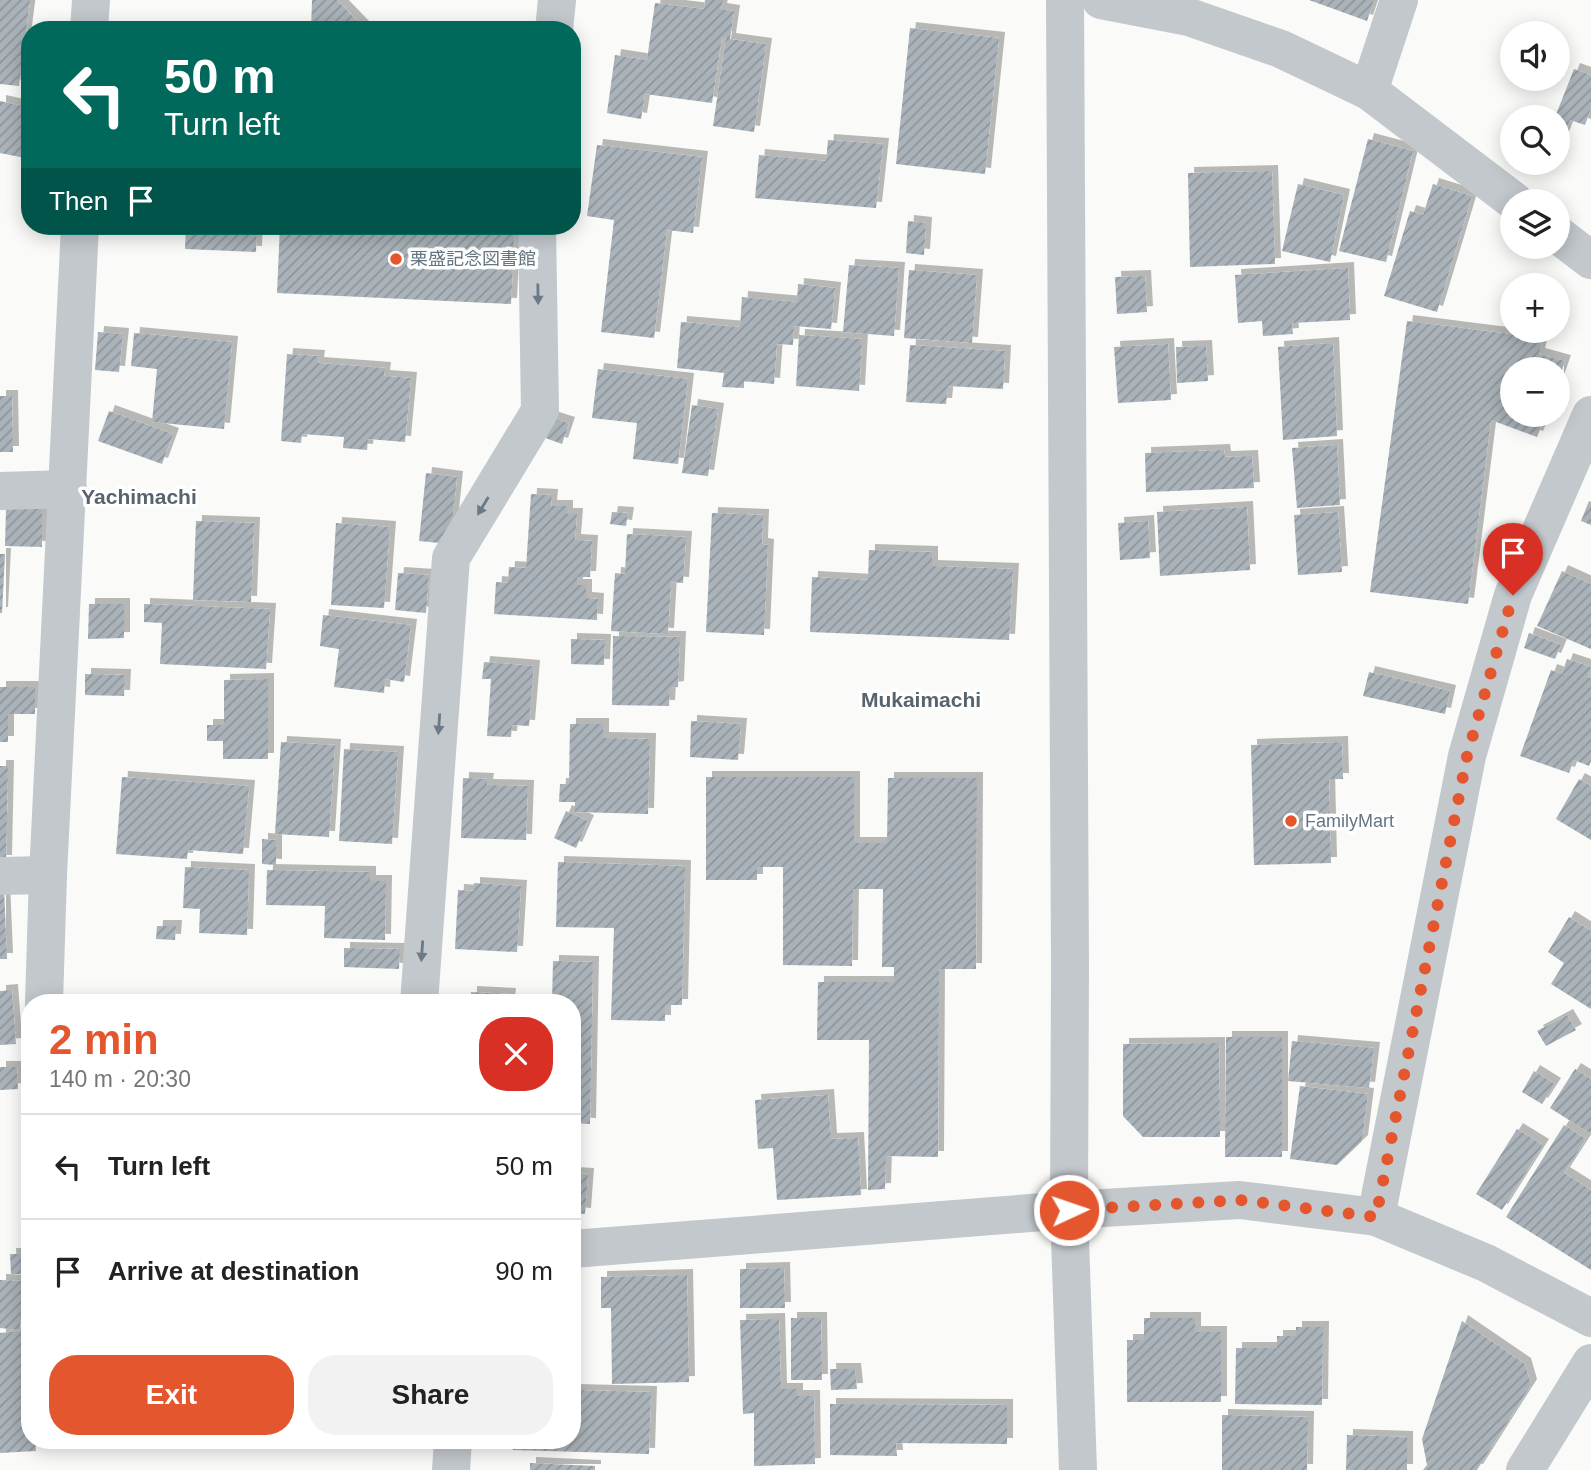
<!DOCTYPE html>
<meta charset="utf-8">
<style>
body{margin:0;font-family:Arial,"Noto Sans JP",sans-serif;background:#f2f2f2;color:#222;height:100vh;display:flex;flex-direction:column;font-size:26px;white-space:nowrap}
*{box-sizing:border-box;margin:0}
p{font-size:23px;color:#767676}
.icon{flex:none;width:38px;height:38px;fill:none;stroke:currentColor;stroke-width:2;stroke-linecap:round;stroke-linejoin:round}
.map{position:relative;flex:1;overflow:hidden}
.drawer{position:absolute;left:21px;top:994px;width:560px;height:455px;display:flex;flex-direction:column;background:#fff;border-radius:28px;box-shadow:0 4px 18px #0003}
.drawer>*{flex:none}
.hud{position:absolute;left:21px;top:21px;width:560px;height:214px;border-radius:28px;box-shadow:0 4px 18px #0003;background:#00695c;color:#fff;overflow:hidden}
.controls{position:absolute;left:1500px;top:21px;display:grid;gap:14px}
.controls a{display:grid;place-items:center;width:70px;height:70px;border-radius:50%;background:#fff;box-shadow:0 4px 18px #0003;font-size:35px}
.pin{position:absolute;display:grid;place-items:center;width:60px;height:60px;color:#fff;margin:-72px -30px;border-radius:50% 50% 50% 0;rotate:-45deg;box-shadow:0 0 7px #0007}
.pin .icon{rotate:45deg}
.me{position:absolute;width:77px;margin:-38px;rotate:87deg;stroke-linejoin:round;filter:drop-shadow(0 0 5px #0008)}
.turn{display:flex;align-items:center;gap:24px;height:147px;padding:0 28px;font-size:32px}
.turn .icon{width:91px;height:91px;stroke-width:2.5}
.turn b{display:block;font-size:49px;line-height:60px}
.then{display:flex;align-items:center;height:66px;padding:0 28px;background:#0003;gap:14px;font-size:26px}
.round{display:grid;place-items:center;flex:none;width:74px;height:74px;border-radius:28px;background:#f2f2f2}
.summary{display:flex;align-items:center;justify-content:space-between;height:119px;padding:0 28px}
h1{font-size:42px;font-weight:700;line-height:52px;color:#e4572e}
.cta{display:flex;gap:14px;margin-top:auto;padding:14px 28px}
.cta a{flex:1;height:80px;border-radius:28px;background:#e4572e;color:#fff;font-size:28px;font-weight:700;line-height:80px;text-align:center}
.cta a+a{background:#f2f2f2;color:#222}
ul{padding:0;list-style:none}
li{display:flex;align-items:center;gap:21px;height:105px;padding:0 28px;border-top:2px solid #e0e0e0}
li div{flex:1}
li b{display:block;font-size:26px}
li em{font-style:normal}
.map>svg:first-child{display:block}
</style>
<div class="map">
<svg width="1591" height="1470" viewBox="0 0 1591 1470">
<defs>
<pattern id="building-hatch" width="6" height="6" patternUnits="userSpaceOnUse" patternTransform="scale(1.75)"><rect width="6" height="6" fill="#aab3b9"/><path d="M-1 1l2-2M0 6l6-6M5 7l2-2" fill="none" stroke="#8e969c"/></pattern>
<filter id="shadow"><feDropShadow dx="6" dy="-6" stdDeviation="0" flood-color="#0004"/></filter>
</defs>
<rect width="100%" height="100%" fill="#fafaf8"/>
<!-- building -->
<g fill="url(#building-hatch)" filter="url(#shadow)">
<path d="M0 0H30L19 86 0 84Z"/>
<path d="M312 0H337L366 30H311Z"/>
<path d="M705 0H723L721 9 734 11 730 39 766 44 754 132 713 126 726 37H722L712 103 645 94 641 119 607 113 615 55 647 60 655 3 704 9Z"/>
<path d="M1309 0H1374L1367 21Z"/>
<path d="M910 28 999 38 985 174 896 164Z"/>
<path d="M1574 69 1591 75V108L1585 125 1570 120 1558 150V117H1555Z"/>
<path d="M0 101 27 107 21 134 30 136V159L0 153Z"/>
<path d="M1368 139 1413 151 1386 262 1339 251Z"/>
<path d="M828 140 883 144 876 208 755 198 759 155 826 161Z"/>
<path d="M597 145 702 157 693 233 667 230 654 338 601 332 614 220 587 216Z"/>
<path d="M1272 171 1275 264 1190 267 1188 173Z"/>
<path d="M1298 184 1344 195 1330 262 1282 251Z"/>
<path d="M1433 184 1472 196 1437 312 1384 296 1410 211 1423 215Z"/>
<path d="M908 221 926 223 924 255 906 253Z"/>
<path d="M186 226H257L256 252 185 249Z"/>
<path d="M280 226H515L511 304 277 293Z"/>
<path d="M849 265 899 268 894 336 843 332Z"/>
<path d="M1348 268 1350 320 1292 323 1293 334 1263 336 1262 321 1238 323 1235 275Z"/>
<path d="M909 270 977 275 972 343 904 338Z"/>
<path d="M1145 276 1147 312 1117 314 1115 277Z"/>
<path d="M798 284 835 288 831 329 794 326 793 345 777 344 774 384 744 381V388L722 387 724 373 677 368 681 322 740 327 742 297 797 302Z"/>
<path d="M1407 321 1543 338 1539 354 1565 361 1558 381V369H1512V415H1546L1537 437 1491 420 1468 604 1370 592Z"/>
<path d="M98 332 123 334 119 372 95 370Z"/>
<path d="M134 333 232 342 224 429 152 422 157 369 131 366Z"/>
<path d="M799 335 862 339 859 391 796 386Z"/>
<path d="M1333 343 1337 436 1283 440 1278 347Z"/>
<path d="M1168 344 1171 400 1118 403 1114 347Z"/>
<path d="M910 345 1005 351 1003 389 948 386 946 404 906 402Z"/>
<path d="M1206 346 1208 381 1177 383 1176 347Z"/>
<path d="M287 354 319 356 318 363 385 368 384 376 411 378 405 442 368 439 367 450 343 448 344 437 302 434 301 443 281 441Z"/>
<path d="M598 369 688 379 678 464 633 459 637 423 592 418Z"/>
<path d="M0 396H12L13 452H0Z"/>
<path d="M692 405 718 409 708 476 682 473Z"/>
<path d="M109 411 173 434 162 464 98 441Z"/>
<path d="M547 416 569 423 562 444 540 436Z"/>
<path d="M1337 445 1340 505 1297 508 1292 448Z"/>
<path d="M1224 450 1225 457 1252 456 1254 488 1146 492 1145 453Z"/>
<path d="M426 473 457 477 450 544 419 541Z"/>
<path d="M531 494 552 495 551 506H567V514H577L575 540 592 541 590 577H577V585H586V598L598 599 597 620 494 614 496 582 508 583 509 567 526 568Z"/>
<path d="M1589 501 1591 502V525L1581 521Z"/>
<path d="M1247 507 1250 570 1160 576 1157 512Z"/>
<path d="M6 508 42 509V547L5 546Z"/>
<path d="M612 512 628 513 626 526 610 524Z"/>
<path d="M1338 512 1342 572 1298 575 1294 515Z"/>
<path d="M712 513 763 515 762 544 768 545 764 635 706 632Z"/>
<path d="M196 521 254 523 251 602 193 600Z"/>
<path d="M1148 521 1150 558 1120 560 1118 523Z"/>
<path d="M336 523 390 527 384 608 331 605Z"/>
<path d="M627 534 686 537 683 583 671 582 668 634 611 631 615 573 625 574Z"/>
<path d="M869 550 932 552V566L1013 569 1009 640 810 632 812 577 868 580Z"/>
<path d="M0 554H5L2 613H0Z"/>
<path d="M1562 571 1591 584V649L1537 626Z"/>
<path d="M398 573 429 575 426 613 395 610Z"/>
<path d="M89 604H124V638L88 639Z"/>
<path d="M144 604 270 609 266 669 160 664 162 623 144 622Z"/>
<path d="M323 615 411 625 404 682 385 679 384 693 334 687 339 649 320 646Z"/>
<path d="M1529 633 1561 645 1555 659 1524 648Z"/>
<path d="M613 636 680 637 678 687 670 688 669 706 612 705Z"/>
<path d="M571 639 605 640 604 665 571 664Z"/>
<path d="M1567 659 1591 667 1588 677 1591 678V761L1589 766 1574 760 1569 773 1520 756 1551 670 1562 674Z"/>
<path d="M484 662 534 666 529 726 512 725 511 737 487 736 491 679H482Z"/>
<path d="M1369 672 1450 691 1445 714 1363 696Z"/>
<path d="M85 674 125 675 124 696 85 695Z"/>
<path d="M268 679V759H223V741H207V725H224V680Z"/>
<path d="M0 687H35V714H8V742H0Z"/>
<path d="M691 721 741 724 738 760 690 757Z"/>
<path d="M570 724H603V738L650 739 648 814 575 812V802H559L560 784H569Z"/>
<path d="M281 742 335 745 329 837 275 834Z"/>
<path d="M1342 742 1343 779H1329L1331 863 1254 865 1251 745Z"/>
<path d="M344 749 398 752 392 844 339 841Z"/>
<path d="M0 766H8L6 861H0Z"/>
<path d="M122 777 249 786 243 854 188 850 187 859 116 854Z"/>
<path d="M706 777H854V843H887L888 778H977L976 969H939L938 1157 886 1156 885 1189 868 1190 869 1040H817L818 982H894V967H882L883 889H853L852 966 783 965V867H757V880H706Z"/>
<path d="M463 778 488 779 487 785 528 786 526 840 461 838Z"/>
<path d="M1579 779 1591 786V840L1556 819Z"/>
<path d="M566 811 588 821 576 848 554 838Z"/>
<path d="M262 839 276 840V865L262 864Z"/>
<path d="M558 862 685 866 682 1005H665V1021L611 1020 614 928 556 927Z"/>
<path d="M185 867 249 870 247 935 199 933 200 909 183 908Z"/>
<path d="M267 870 370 872V881H386L385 940 324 938 325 906 266 905Z"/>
<path d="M474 883 521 886 517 952 455 949 458 890 474 891Z"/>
<path d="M0 888H4L7 959H0Z"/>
<path d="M1569 917 1591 931V1009L1551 984 1564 963 1548 952Z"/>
<path d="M157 926H176L175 940 156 939Z"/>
<path d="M344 948 400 949 399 969 344 967Z"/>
<path d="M553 961 593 962 590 1124 572 1123V1003H552Z"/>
<path d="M12 990 16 1044 0 1045V991Z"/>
<path d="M471 992 510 994 509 1003H471Z"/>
<path d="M1567 1015 1576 1030 1546 1046 1537 1031Z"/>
<path d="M1226 1037H1282V1157H1225Z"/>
<path d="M1292 1041 1374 1048 1369 1088 1288 1081Z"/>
<path d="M1219 1043 1220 1137H1143L1123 1116V1044Z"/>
<path d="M0 1067H17L18 1089 0 1090Z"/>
<path d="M1575 1069 1591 1079V1134L1550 1108Z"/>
<path d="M1534 1071 1555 1084 1542 1104 1522 1092Z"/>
<path d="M1300 1086 1368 1094 1362 1141 1337 1165 1290 1159Z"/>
<path d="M828 1095 831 1139 858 1138 861 1195 777 1200 773 1148 758 1149 755 1100Z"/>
<path d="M1564 1125 1586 1139 1564 1173 1591 1190V1270L1506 1217Z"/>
<path d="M1517 1129 1543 1145 1502 1210 1476 1194Z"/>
<path d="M572 1173 588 1174 585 1214 572 1213Z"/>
<path d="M10 1254H21L22 1274H11Z"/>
<path d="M784 1268 785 1308H740V1269Z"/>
<path d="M687 1275 689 1382 612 1384 611 1308H601V1277Z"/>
<path d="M0 1280 24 1281 20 1330 0 1328Z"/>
<path d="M791 1318H821L822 1380H791Z"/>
<path d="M1144 1318H1195V1332H1221V1402H1127V1340H1144Z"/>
<path d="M779 1319 781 1389H797V1396H814L815 1464 754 1466V1413L743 1414 740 1320Z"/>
<path d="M1462 1321 1525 1364 1531 1385 1477 1470H1423L1427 1465 1422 1439Z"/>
<path d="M1296 1327H1323L1322 1405 1235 1404 1236 1348H1277V1336H1296Z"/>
<path d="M27 1330 30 1373V1440H35L36 1451 0 1453V1333Z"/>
<path d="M830 1369H855L857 1389 831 1390Z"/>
<path d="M572 1390 651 1392 649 1454 513 1450V1440H572Z"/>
<path d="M830 1404 1007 1405V1444L896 1443 897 1456 830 1455Z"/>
<path d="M1222 1415 1308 1417 1307 1470H1222Z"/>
<path d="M1347 1435 1407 1437V1470H1346Z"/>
<path d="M530 1463 595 1466V1470H530Z"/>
</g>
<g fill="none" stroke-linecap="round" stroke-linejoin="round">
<!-- minor -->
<g stroke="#c3c8cc" stroke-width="38">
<path d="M1101 0 1189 17 1281 49 1369 91 1514 201"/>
<path d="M89 30 91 0"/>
<path d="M554 30 557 0"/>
<path d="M1369 91 1399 0"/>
<path d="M1558 235 1591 260"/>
<path d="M0 491 68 489"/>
<path d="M0 876 48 875"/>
<path d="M44 1003 48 875 80 226"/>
<path d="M419 1003 451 558 540 411 537 226"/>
<path d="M1376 1217 1467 756 1513 595 1591 415"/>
<path d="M572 1249 1069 1210 1240 1200 1376 1217 1486 1263 1591 1318"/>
<path d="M451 1470 453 1440"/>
<path d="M1525 1470 1591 1363"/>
</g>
<!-- tertiary -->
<path stroke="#c3c8cc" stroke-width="38" d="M1065 0 1070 968 1069 1210 1078 1470"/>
</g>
<!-- one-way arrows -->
<defs><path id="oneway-solid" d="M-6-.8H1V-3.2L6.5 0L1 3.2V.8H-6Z" transform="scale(1.75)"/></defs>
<g fill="#6a7a87">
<use href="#oneway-solid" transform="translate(538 294) rotate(89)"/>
<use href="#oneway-solid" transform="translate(483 506) rotate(121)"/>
<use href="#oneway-solid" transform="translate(439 724) rotate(94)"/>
<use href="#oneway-solid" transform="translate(422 951) rotate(94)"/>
</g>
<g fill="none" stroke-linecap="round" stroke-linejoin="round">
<!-- route -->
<path stroke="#e4572e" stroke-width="12" stroke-dasharray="0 21.6" d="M1069 1210 1240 1200 1376 1217 1467 756 1513 595"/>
</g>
<!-- markers -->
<g fill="#e4572e" stroke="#fff" stroke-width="2.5">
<circle cx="396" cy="259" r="7"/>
<circle cx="1291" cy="821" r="7"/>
</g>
<g text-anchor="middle" stroke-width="7" stroke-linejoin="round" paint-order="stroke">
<!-- poi labels -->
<g font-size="18" fill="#657683" stroke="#fff" text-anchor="start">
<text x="410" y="265">栗盛記念図書館</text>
<text x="1305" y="827">FamilyMart</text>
</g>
<!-- quarter labels -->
<g font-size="21" font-weight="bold" fill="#57646e" stroke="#fff">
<text x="139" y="504">Yachimachi</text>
<text x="921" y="707">Mukaimachi</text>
</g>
</g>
</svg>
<div class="controls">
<a><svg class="icon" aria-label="sound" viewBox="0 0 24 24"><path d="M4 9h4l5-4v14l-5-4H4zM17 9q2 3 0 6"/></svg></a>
<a><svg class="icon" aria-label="search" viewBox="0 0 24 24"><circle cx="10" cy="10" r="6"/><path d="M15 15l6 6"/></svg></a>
<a><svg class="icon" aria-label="layers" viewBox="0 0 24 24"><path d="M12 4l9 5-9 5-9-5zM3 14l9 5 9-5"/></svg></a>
<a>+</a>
<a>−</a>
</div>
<div class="pin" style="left:1513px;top:595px;background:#d93025"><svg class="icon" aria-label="arrive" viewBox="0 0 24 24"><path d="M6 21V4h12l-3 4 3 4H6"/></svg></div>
<svg class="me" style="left:1069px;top:1210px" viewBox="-20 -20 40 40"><circle r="17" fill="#e4572e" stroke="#fff" stroke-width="3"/><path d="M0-11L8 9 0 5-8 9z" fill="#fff"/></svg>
<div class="hud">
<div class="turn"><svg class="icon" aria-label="left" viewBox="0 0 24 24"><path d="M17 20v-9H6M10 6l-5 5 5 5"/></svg><div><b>50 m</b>Turn left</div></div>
<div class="then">Then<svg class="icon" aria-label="arrive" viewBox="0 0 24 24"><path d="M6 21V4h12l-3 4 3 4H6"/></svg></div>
</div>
<section class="drawer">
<div class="summary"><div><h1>2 min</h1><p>140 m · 20:30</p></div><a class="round" style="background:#d93025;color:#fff"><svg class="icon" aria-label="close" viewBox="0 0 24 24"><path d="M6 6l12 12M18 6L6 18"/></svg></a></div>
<ul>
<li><svg class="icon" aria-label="left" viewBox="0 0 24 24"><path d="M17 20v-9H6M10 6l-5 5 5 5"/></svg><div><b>Turn left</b></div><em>50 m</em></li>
<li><svg class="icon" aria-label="arrive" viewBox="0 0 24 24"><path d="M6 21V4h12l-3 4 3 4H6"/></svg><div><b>Arrive at destination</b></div><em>90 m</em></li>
</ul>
<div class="cta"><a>Exit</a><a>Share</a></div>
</section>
</div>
